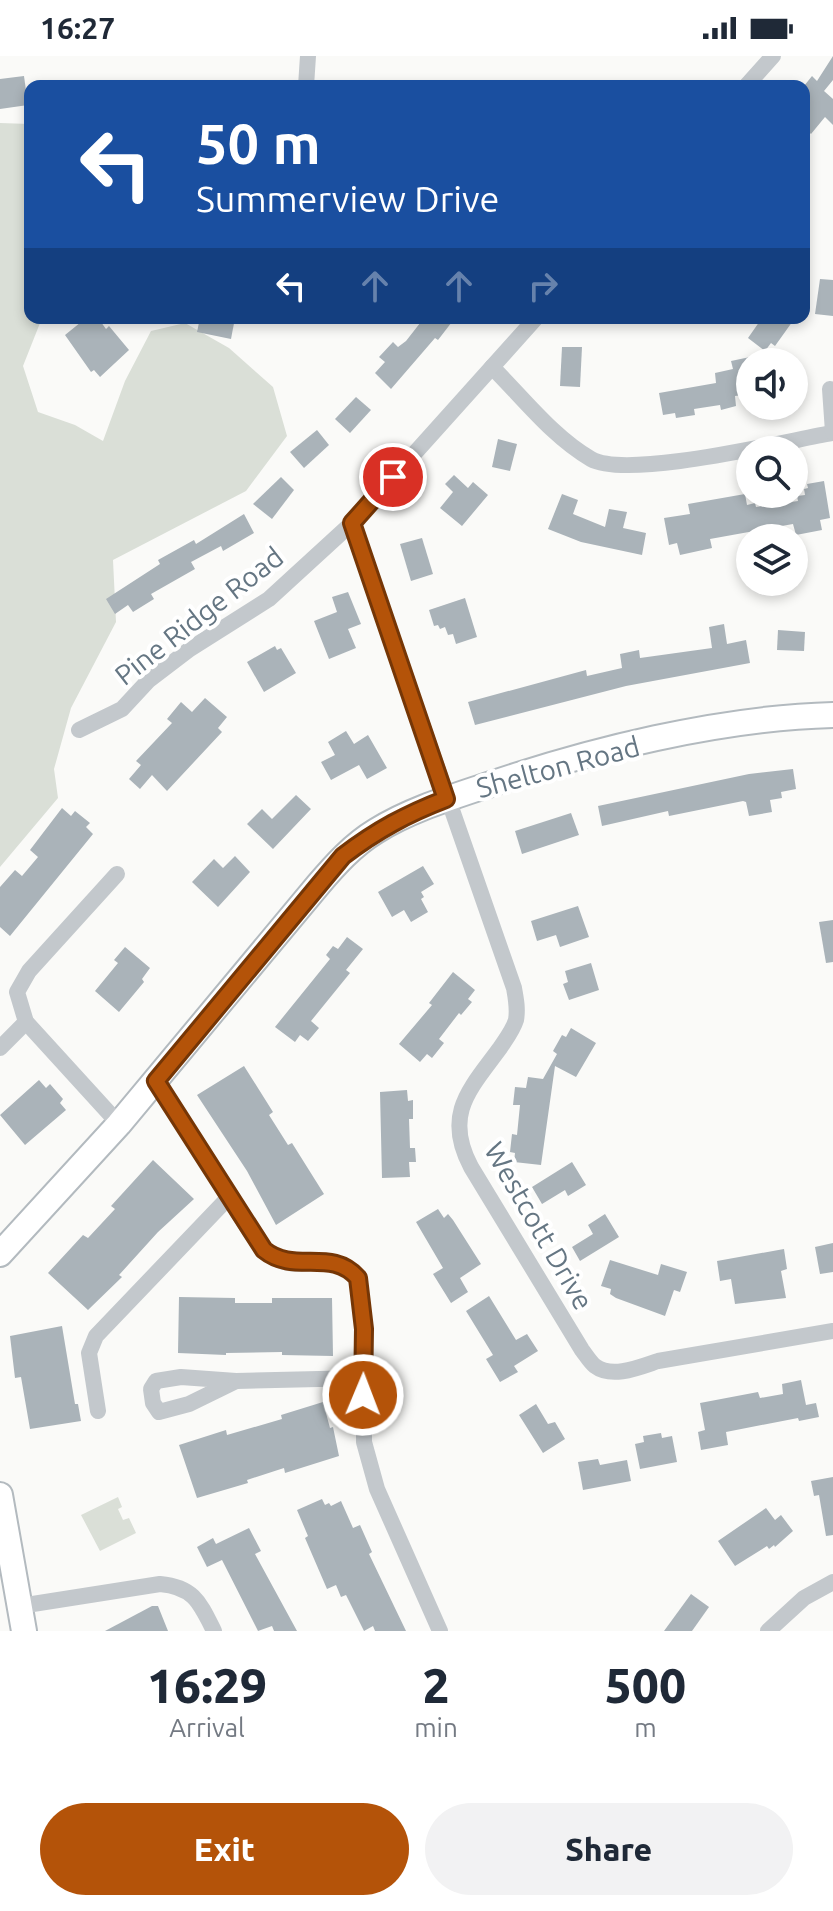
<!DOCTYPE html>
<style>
body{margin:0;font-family:Ubuntu,sans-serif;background:#f2f2f3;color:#1f2937;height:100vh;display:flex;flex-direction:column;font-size:30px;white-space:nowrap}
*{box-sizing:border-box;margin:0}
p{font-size:26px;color:#747a83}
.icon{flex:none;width:44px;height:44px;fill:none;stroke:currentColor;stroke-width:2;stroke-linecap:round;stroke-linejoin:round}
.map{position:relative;height:1575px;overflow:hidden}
.sheet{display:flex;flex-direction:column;background:#fff;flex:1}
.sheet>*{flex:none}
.top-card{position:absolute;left:24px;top:24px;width:786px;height:244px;border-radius:16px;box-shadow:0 4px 12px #0003;background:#1a4fa0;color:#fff;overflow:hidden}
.fabs{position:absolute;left:736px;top:292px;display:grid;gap:16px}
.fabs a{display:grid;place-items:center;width:72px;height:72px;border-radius:50%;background:#fff;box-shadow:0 4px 12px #0003;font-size:40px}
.pin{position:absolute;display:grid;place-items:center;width:68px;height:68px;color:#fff;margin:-34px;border:4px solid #fff;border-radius:50%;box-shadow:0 2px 8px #0007}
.me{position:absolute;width:88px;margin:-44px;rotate:1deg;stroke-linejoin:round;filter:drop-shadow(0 0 6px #0008)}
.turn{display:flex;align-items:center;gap:28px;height:168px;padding:0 40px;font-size:36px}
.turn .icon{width:104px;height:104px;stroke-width:2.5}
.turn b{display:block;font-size:56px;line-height:68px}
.lanes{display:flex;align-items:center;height:76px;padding:0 40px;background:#0003;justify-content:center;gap:40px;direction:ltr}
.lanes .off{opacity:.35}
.eta{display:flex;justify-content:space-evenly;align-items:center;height:136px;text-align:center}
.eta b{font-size:48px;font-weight:800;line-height:56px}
.cta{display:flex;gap:16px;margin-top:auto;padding:16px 40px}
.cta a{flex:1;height:92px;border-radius:48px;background:#b45309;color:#fff;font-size:32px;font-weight:800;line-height:92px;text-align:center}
.cta a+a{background:#f2f2f3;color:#1f2937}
.status{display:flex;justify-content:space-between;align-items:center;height:56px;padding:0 40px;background:#fff;direction:ltr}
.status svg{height:22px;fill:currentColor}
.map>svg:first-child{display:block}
</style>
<div class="status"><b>16:27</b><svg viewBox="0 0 49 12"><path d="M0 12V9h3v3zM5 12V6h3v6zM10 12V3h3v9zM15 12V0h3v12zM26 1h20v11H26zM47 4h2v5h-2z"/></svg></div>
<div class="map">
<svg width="833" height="1575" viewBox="0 0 833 1575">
<rect width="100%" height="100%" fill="#fafaf8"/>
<!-- green -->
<g fill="#dadfd7">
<path d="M0 67 30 68V262H42L23 310 38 356 75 369 103 385 125 325 151 275 185 267 229 292 273 331 287 380 246 435 113 504 116 566 71 652 54 713 58 742 0 811Z"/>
<path d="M118 1441 122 1451 118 1453 123 1464 129 1462 136 1477 100 1495 81 1459Z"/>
</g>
<!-- building -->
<g fill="#aab3b9">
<path d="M833 0V24L824 35 833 43V69L825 61 811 78 804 71V30L812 20 817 25Z"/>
<path d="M24 20 28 49 0 53V23Z"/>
<path d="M820 223 833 224V260L815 258Z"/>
<path d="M86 262H98L106 273 109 270 129 294 100 321 94 314 91 316 65 279Z"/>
<path d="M200 262H235L231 283 197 276Z"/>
<path d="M424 262H455L438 284 435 282 391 333 375 317 385 306 379 301 393 286 398 291 406 285Z"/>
<path d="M762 262H795L775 290 771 287 765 295 748 282Z"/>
<path d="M562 291H582L580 331 560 330Z"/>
<path d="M750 301V338L735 340 736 350 721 354 720 349 694 353 695 359 676 362 675 357 663 359 659 337 716 327 715 317 733 313 731 305Z"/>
<path d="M356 341 371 354 350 377 335 363Z"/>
<path d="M317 374 329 389 304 412 290 396Z"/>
<path d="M498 383 517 388 510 415 492 411Z"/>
<path d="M454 419 468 432 473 426 488 439 462 470 440 452 453 436 445 428Z"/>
<path d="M281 421 294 434 272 463 253 448Z"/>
<path d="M824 425 830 462 820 464 822 474 796 479 793 468 710 483 712 492 680 499 677 487 669 489 664 462 690 458 688 448 745 438 747 449 755 447 756 451 798 445 797 440 805 439 804 433 808 432 807 428Z"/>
<path d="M562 438 578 444 573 458 605 471 609 453 627 456 623 472 646 477 642 499 581 486 548 473Z"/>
<path d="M244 458 254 477 223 495 221 490 191 506 195 513 151 538 154 543 133 556 128 549 115 558 106 543 160 508 158 504 194 484 196 488Z"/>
<path d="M422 482 433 518 411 525 400 488Z"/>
<path d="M348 536 361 568 348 573 356 592 329 603 314 565 337 556 332 541Z"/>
<path d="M465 542 477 581 456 588 453 578 448 579 445 571 440 573 438 569 434 570 429 554Z"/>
<path d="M724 568 727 588 746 584 750 607 626 630 475 669 468 646 586 614 587 620 622 612 620 598 639 594 640 602 712 592 709 571Z"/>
<path d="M778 574 805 576 804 595 777 594Z"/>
<path d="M275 590 277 594 281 592 296 617 264 636 247 606Z"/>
<path d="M205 642 227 661 218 672 222 676 167 735 152 719 140 733 129 723 141 709 136 705 172 667 167 663 181 646 192 656Z"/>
<path d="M346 675 354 688 368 679 387 712 367 723 359 709 331 724 321 706 335 699 328 686Z"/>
<path d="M793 713 796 733 781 736 782 742 770 744 772 756 749 760 746 746 743 745 669 760 668 755 602 770 598 750 749 718Z"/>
<path d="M296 739 311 753 273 793 247 768 262 753 272 763Z"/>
<path d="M62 752 71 760 75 755 90 767 86 771 93 778 10 880 0 871V831L15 814 22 820 38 801 30 794Z"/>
<path d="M571 757 579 779 522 798 515 775Z"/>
<path d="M235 800 250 816 218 851 192 826 214 803 223 812Z"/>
<path d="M423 810 434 828 421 836 424 841 421 843 428 856 411 866 404 854 392 861 378 836Z"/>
<path d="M578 850 589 881 560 891 556 879 537 885 531 865Z"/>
<path d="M833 864V906L826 907 819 866Z"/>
<path d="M347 881 363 893 346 914 350 917 311 965 319 972 308 985 300 979 295 986 275 971 330 903 326 899 333 890 338 893Z"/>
<path d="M125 891 150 912 142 923 144 926 119 956 95 935 118 907 114 904Z"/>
<path d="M591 907 599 934 569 944 563 928 568 926 565 915Z"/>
<path d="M453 916 475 934 468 943 472 946 461 959 459 957 439 983 444 987 432 1002 427 998 420 1006 399 988 432 949 429 947Z"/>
<path d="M571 972 596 987 576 1021 555 1010 541 1109 514 1106 515 1097 510 1096 512 1078 517 1079 520 1049H513L515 1031 526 1032 528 1021 543 1023 557 998 553 995 562 979 566 981Z"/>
<path d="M244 1010 273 1056 269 1059 288 1089 292 1087 324 1138 276 1169 247 1115 197 1039Z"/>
<path d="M39 1024 46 1032 50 1028 63 1043 60 1047 66 1054 25 1089 0 1059Z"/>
<path d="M407 1034 408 1045 413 1044V1063H409L410 1092H415L416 1106H409L410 1121 382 1122 380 1036Z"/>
<path d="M153 1104 194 1143 158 1176 119 1219 122 1221 88 1254 48 1217 83 1179 88 1182 115 1153 111 1150Z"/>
<path d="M572 1106 586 1129 568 1140 565 1134 542 1148 532 1131Z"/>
<path d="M438 1153 444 1162 448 1158 453 1164 481 1208 460 1222 468 1236 451 1247 433 1218 443 1212 416 1166Z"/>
<path d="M605 1158 619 1181 580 1205 572 1191 593 1178 588 1169Z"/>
<path d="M833 1187V1216L820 1218 815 1191Z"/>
<path d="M784 1193 787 1213 781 1215 786 1242 735 1248 731 1223 720 1225 717 1205Z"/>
<path d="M610 1204 658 1219 661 1208 687 1216 680 1236 674 1234 665 1260 616 1242 610 1238 611 1233 601 1230Z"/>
<path d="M489 1240 516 1284 527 1278 538 1295 514 1310 518 1316 500 1326 486 1303 493 1299 466 1255Z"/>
<path d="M179 1241 235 1242V1247H272V1242H332L333 1300 282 1299V1296L226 1297V1299L178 1297Z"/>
<path d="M62 1270 75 1348H78L81 1365 30 1373 21 1321 15 1322 10 1280Z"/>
<path d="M801 1324 806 1349 816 1347 819 1361 799 1365 798 1362 726 1376 728 1389 701 1394 698 1376 705 1374 700 1347 758 1336 760 1342 783 1338 782 1328Z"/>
<path d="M323 1346 330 1372 333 1371 339 1400 285 1417 284 1412 247 1424 248 1427 197 1442 179 1389 226 1374 227 1379 282 1363 281 1359Z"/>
<path d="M536 1348 548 1368 555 1366 565 1383 543 1397 519 1359Z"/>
<path d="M661 1377 662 1382 672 1380 677 1406 640 1413 635 1388 644 1386 643 1380Z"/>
<path d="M598 1403 600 1409 627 1404 631 1425 583 1434 578 1406Z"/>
<path d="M833 1421V1479L826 1480 819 1439 814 1440 811 1425Z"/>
<path d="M322 1443 325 1449 329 1447 331 1450 341 1445 353 1472 360 1469 372 1496 369 1498 406 1575H375L373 1570 364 1575 346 1539 341 1541 336 1529 327 1533 305 1482 308 1480 297 1454Z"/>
<path d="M766 1452 775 1464 781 1459 793 1475 775 1491 774 1489 769 1493 767 1490 735 1510 718 1485Z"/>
<path d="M249 1472 261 1495 255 1498 297 1575H274L272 1570 258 1575 222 1504 207 1511 197 1491 213 1482 216 1488Z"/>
<path d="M691 1538 709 1551 692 1575H664Z"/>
<path d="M152 1550H158L168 1575H105Z"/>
</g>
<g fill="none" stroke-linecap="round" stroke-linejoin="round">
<!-- secondary casing -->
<g stroke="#b3babf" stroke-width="28">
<g id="secondary">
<path d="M0 1198 119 1068 318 829C335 809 353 789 376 775 408 755 446 743 482 731 590 694 719 662 833 659"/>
<path d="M0 1439 24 1575"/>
</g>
</g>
<!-- street -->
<g stroke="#c3c8cc" stroke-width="16">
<path d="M306 30 308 0"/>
<path d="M746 30 773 0"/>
<path d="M492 311C523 342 553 381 591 403 628 424 786 385 833 377"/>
<path d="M830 333 833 376"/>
<path d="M352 467 514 932C516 943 518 953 516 964 513 974 506 983 500 992 470 1033 443 1058 471 1111L582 1294C586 1299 590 1306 595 1310 612 1323 640 1311 658 1305L833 1275"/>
<path d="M79 674 122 653 148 625 190 593 269 543 352 467 536 262"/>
<path d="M26 966 119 1068"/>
<path d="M0 992 26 966 17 936 29 915 117 818"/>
<path d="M156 1025 252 1179C259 1187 265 1197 274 1202 304 1218 331 1192 358 1222L364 1273V1386L377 1433 440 1575"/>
<path d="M181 1321 236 1325 189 1348 159 1356 153 1347 151 1333 156 1325Z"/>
<path d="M236 1325 362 1322"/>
<path d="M98 1355 89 1297 96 1280 229 1141"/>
<path d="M20 1550 160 1528C194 1531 200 1547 214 1575"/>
<path d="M768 1575 804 1542 833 1526"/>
</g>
<!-- secondary -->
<use href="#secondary" stroke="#fff" stroke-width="24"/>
</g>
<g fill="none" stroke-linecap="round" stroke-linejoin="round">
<!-- route casing -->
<g stroke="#753606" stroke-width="20">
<path id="route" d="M363 1339 364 1273 358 1222C331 1191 295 1219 264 1194L156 1025 343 800C377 774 407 758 446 743L352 467 393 421"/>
</g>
<!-- route -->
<use href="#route" stroke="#b45309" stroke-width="14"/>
</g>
<g text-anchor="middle" stroke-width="8" stroke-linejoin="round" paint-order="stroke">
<!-- street labels -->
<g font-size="28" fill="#657683" stroke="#fff">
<text transform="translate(199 560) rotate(-38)" y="10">Pine Ridge Road</text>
<text transform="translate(558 711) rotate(-15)" y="10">Shelton Road</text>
<text transform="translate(539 1170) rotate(60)" y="10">Westcott Drive</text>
</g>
</g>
</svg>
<div class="fabs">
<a><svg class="icon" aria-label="sound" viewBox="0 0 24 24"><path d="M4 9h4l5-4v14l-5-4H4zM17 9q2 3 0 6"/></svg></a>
<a><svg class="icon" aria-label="search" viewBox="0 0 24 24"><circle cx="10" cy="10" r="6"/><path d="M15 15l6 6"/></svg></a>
<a><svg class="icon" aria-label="layers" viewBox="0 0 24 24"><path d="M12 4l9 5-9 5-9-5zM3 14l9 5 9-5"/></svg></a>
</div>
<div class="pin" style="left:393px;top:421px;background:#d93025"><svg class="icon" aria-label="arrive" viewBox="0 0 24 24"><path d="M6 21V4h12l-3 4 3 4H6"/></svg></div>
<svg class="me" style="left:363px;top:1339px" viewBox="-20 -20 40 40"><circle r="17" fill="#b45309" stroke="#fff" stroke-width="3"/><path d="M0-11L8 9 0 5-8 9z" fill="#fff"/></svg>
<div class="top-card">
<div class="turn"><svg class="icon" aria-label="left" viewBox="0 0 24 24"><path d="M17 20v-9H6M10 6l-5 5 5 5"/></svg><div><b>50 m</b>Summerview Drive</div></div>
<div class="lanes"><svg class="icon" aria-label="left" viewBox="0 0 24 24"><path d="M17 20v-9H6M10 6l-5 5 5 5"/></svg><svg class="icon off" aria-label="ahead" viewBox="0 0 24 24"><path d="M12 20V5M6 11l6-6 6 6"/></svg><svg class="icon off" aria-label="ahead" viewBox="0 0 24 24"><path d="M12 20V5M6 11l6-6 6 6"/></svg><svg class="icon off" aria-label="right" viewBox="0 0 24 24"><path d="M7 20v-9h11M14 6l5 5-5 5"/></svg></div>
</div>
</div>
<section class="sheet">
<div class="eta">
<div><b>16:29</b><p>Arrival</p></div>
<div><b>2</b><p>min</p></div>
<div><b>500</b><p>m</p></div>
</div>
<div class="cta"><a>Exit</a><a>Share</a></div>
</section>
